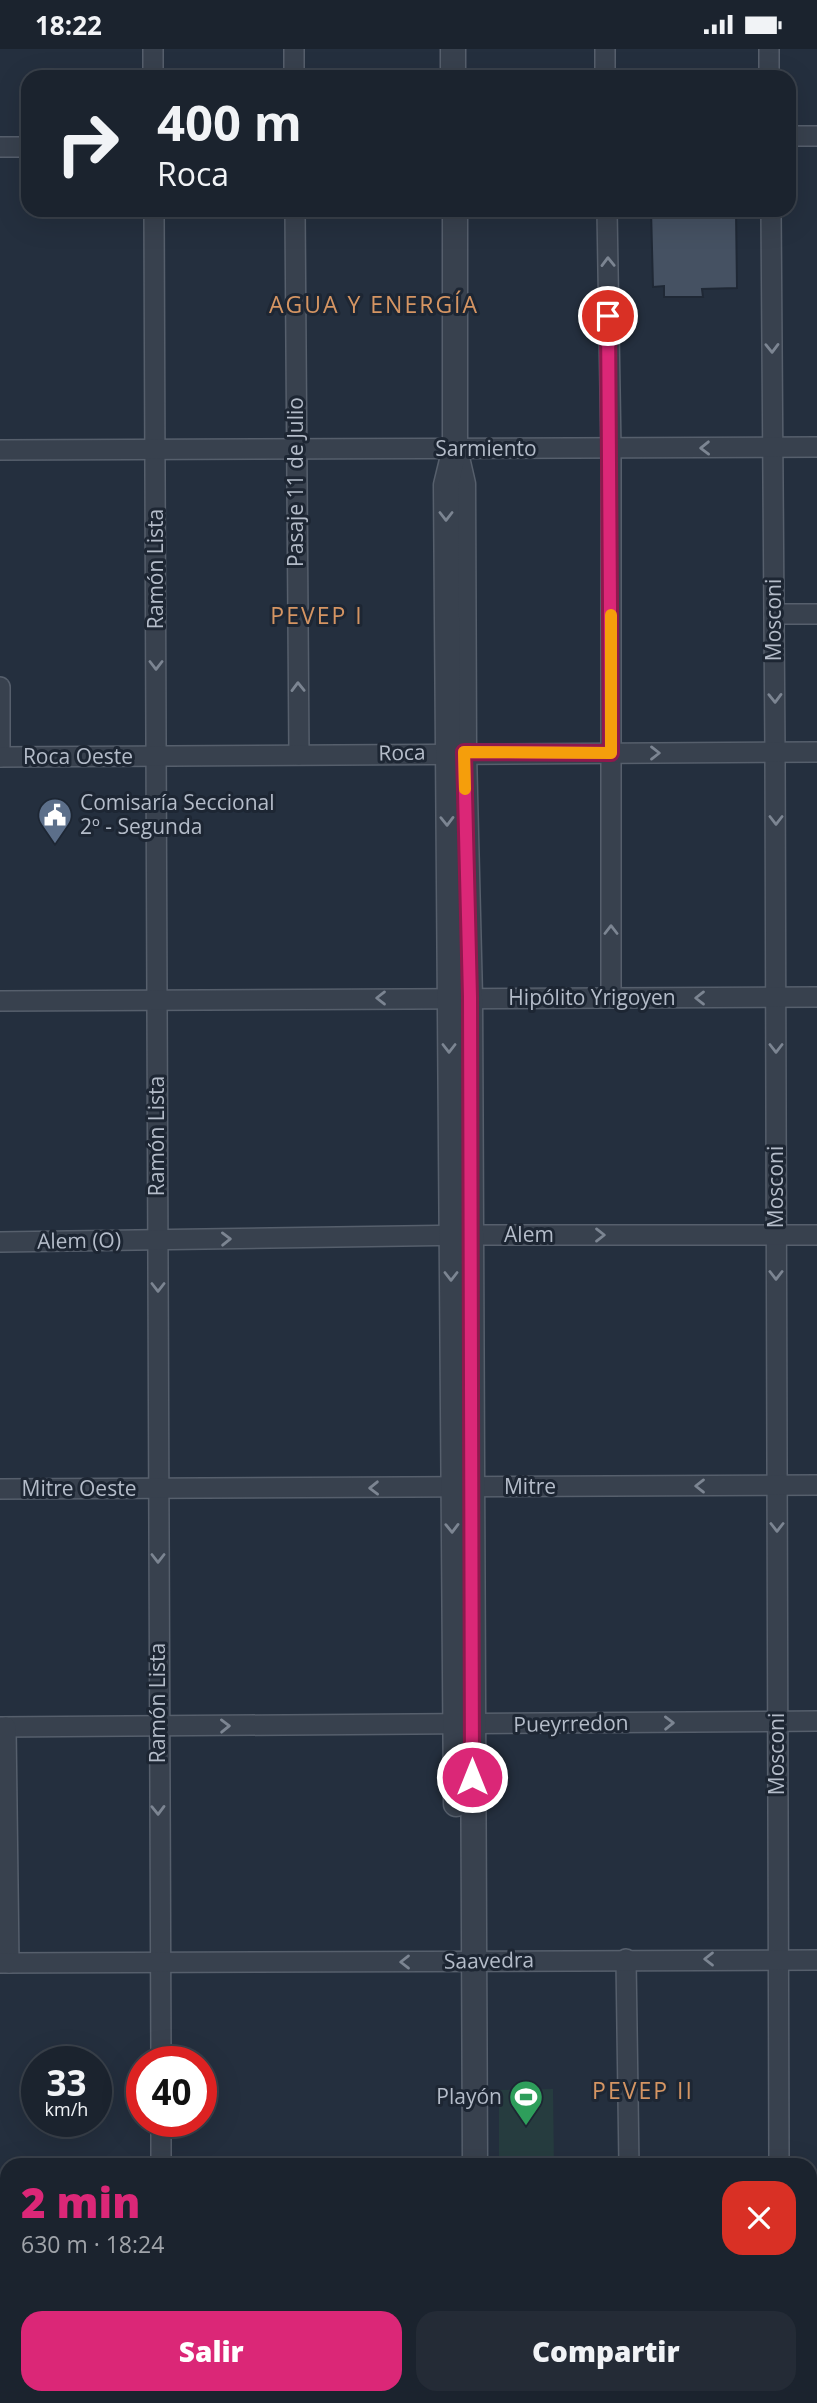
<!DOCTYPE html>
<html lang="es">
<meta charset="utf-8">
<style>
body{margin:0;font-family:"Open Sans",sans-serif;background:#242b36;color:#f1f3f6;height:100vh;display:flex;flex-direction:column;font-size:26px;white-space:nowrap}
*{box-sizing:border-box;margin:0}
p{font-size:23px;color:#a0a4aa}
.icon{flex:none;width:38px;height:38px;fill:none;stroke:currentColor;stroke-width:2;stroke-linecap:round;stroke-linejoin:round}
.map{position:relative;flex:1;overflow:hidden}
.sheet{position:absolute;left:0px;top:2109px;width:817px;height:247px;display:flex;flex-direction:column;background:#1b232e;border-radius:21px 21px 0 0;box-shadow:0 7px 28px #0002,0 0 0 2px #39404a}
.sheet>*{flex:none}
.guide{position:absolute;left:21px;top:21px;width:775px;height:147px;border-radius:21px;box-shadow:0 7px 28px #0002,0 0 0 2px #39404a;background:#1b232e;color:#f1f3f6;overflow:hidden}
.speed{position:absolute;left:21px;top:1997px;display:flex;gap:14px;font-size:35px;font-weight:700;text-align:center}
.speed>*{display:grid;place-content:center;width:91px;height:91px;border-radius:50%;background:#1b232e;box-shadow:0 7px 28px #0002,0 0 0 2px #39404a;line-height:1}
.speed small{font-size:18px;font-weight:400}
.speed .limit{border:10px solid #d22;background:#fff;color:#111}
.pin{position:absolute;display:grid;place-items:center;width:60px;height:60px;color:#fff;margin:-30px;border:4px solid #fff;border-radius:50%;box-shadow:0 2px 7px #0007}
.me{position:absolute;width:77px;margin:-38px;rotate:0deg;stroke-linejoin:round;filter:drop-shadow(0 0 5px #0008)}
.turn{display:flex;align-items:center;gap:24px;height:147px;padding:0 21px;font-size:32px}
.turn .icon{width:91px;height:91px;stroke-width:2.5}
.turn b{display:block;font-size:49px;line-height:60px}
.round{display:grid;place-items:center;flex:none;width:74px;height:74px;border-radius:21px;background:#242b36}
.headline{display:flex;align-items:center;justify-content:space-between;height:119px;padding:0 21px}
h1{font-size:42px;font-weight:800;line-height:52px;color:#db2777}
.cta{display:flex;gap:14px;margin-top:auto;padding:14px 21px}
.cta a{flex:1;height:80px;border-radius:21px;background:#db2777;color:#fff;font-size:28px;font-weight:800;line-height:80px;text-align:center}
.cta a+a{background:#242b36;color:#f1f3f6}
.status{display:flex;justify-content:space-between;align-items:center;height:49px;padding:0 35px;background:#1b232e;direction:ltr}
.status svg{height:19px;fill:currentColor}
.map>svg:first-child{display:block}
</style>
<div class="status"><b>18:22</b><svg viewBox="0 0 49 12"><path d="M0 12V9h3v3zM5 12V6h3v6zM10 12V3h3v9zM15 12V0h3v12zM26 1h20v11H26zM47 4h2v5h-2z"/></svg></div>
<div class="map">
<svg width="817" height="2354" viewBox="0 0 817 2354">
<rect width="100%" height="100%" fill="#242f3e"/>
<!-- green -->
<path fill="#263c3f" d="M553 2040 554 2116H499V2041Z"/>
<!-- building -->
<path fill="#455162" stroke="#1f2835" stroke-width="2" d="M651 161H736L737 239 702 240 703 248H664V237L653 238Z"/>
<g fill="none" stroke-linecap="round" stroke-linejoin="round">
<!-- minor casing -->
<g stroke="#565f6c" stroke-width="22">
<g id="minor">
<path d="M153 0V28"/>
<path d="M294 0V28"/>
<path d="M605 0V28"/>
<path d="M769 0V28"/>
<path d="M789 87H817"/>
<path d="M0 98H28"/>
<path d="M154 161 161 2012"/>
<path d="M295 161 299 706"/>
<path d="M607 161 611 400V949"/>
<path d="M771 161 775 703 779 2116"/>
<path d="M0 401 817 398"/>
<path d="M774 565H817"/>
<path d="M0 638V708"/>
<path d="M0 708 817 703"/>
<path d="M0 952 817 948"/>
<path d="M0 1193 470 1186H817"/>
<path d="M0 1440 817 1436"/>
<path d="M0 1678 817 1672"/>
<path d="M6 1678 9 1914"/>
<path d="M626 1910 629 2116"/>
<path d="M0 1914 817 1911"/>
<path d="M161 2072V2116"/>
<path d="M810 2154H817"/>
<path d="M0 2161H7"/>
<path d="M162 2348V2354"/>
<path d="M781 2348V2354"/>
</g>
</g>
<!-- tertiary casing -->
<g stroke="#565f6c" stroke-width="27">
<g id="tertiary">
<path d="M453 0V28"/>
<path d="M455 161V400L463 435 464 703 470 948 475 2116"/>
<path d="M454 403 446 436 456 1755"/>
<path d="M477 2348V2354"/>
</g>
</g>
<!-- minor -->
<use href="#minor" stroke="#38414e" stroke-width="19"/>
<!-- tertiary -->
<use href="#tertiary" stroke="#38414e" stroke-width="24"/>
</g>
<!-- one-way arrows -->
<defs><path id="oneway-chevron" d="M-2-3.5L2.5 0L-2 3.5" fill="none" stroke-width="1.6" stroke-linecap="round" stroke-linejoin="round" transform="scale(1.75)"/></defs>
<g stroke="#7c8592">
<use href="#oneway-chevron" transform="translate(608 213) rotate(-91)"/>
<use href="#oneway-chevron" transform="translate(772 299) rotate(89)"/>
<use href="#oneway-chevron" transform="translate(705 399) rotate(179)"/>
<use href="#oneway-chevron" transform="translate(446 467) rotate(90)"/>
<use href="#oneway-chevron" transform="translate(156 616) rotate(90)"/>
<use href="#oneway-chevron" transform="translate(298 638) rotate(-91)"/>
<use href="#oneway-chevron" transform="translate(775 649) rotate(89)"/>
<use href="#oneway-chevron" transform="translate(655 704)"/>
<use href="#oneway-chevron" transform="translate(776 771) rotate(90)"/>
<use href="#oneway-chevron" transform="translate(447 772) rotate(89)"/>
<use href="#oneway-chevron" transform="translate(611 881) rotate(-90)"/>
<use href="#oneway-chevron" transform="translate(381 949) rotate(180)"/>
<use href="#oneway-chevron" transform="translate(700 949) rotate(180)"/>
<use href="#oneway-chevron" transform="translate(449 999) rotate(90)"/>
<use href="#oneway-chevron" transform="translate(776 999) rotate(90)"/>
<use href="#oneway-chevron" transform="translate(600 1186)"/>
<use href="#oneway-chevron" transform="translate(226 1190) rotate(-1)"/>
<use href="#oneway-chevron" transform="translate(776 1226) rotate(90)"/>
<use href="#oneway-chevron" transform="translate(451 1227) rotate(90)"/>
<use href="#oneway-chevron" transform="translate(158 1238) rotate(90)"/>
<use href="#oneway-chevron" transform="translate(700 1437) rotate(180)"/>
<use href="#oneway-chevron" transform="translate(374 1439) rotate(179)"/>
<use href="#oneway-chevron" transform="translate(777 1478) rotate(90)"/>
<use href="#oneway-chevron" transform="translate(452 1479) rotate(89)"/>
<use href="#oneway-chevron" transform="translate(158 1509) rotate(90)"/>
<use href="#oneway-chevron" transform="translate(669 1674) rotate(-1)"/>
<use href="#oneway-chevron" transform="translate(225 1677) rotate(-1)"/>
<use href="#oneway-chevron" transform="translate(158 1761) rotate(89)"/>
<use href="#oneway-chevron" transform="translate(709 1910) rotate(-180)"/>
<use href="#oneway-chevron" transform="translate(405 1913) rotate(180)"/>
</g>
<g fill="none" stroke-linecap="round" stroke-linejoin="round">
<!-- route casing -->
<g stroke="#8e194d" stroke-width="18">
<path id="route" d="M472 1728 470 948 464 703 611 704 608 267"/>
</g>
<!-- route -->
<use href="#route" stroke="#db2777" stroke-width="12"/>
<!-- slow -->
<path stroke="#f59e0b" stroke-width="12" d="M465 740 464 703 611 704V566"/>
</g>
<!-- icons -->
<defs>
<g id="civic-pin" transform="scale(1.75)"><path d="M0 17L-7.5 6A9.5 9.5 0 1 1 7.5 6Z" fill="#5c6f8a" stroke="#1d2633"/><path d="M-.6-6.5H3V-4.5H.6V-3L4-1V1h2V6H-6V1h2V-1L-.6-3ZM-1.2 2.5V6h2.4V2.5Z" fill="#fff"/></g>
<g id="stadium-pin" transform="scale(1.75)"><path d="M0 17L-7.5 6A9.5 9.5 0 1 1 7.5 6Z" fill="#2e9e5b" stroke="#1d2633"/><path d="M0-5a6.5 5 0 1 0 0 10a6.5 5 0 1 0 0-10ZM-3.5-1.8h7v3.6h-7Z" fill="#fff"/></g>
</defs>
<g fill-rule="evenodd">
<use href="#civic-pin" x="55" y="766"/>
<use href="#stadium-pin" x="526" y="2048"/>
</g>
<g text-anchor="middle" stroke-width="6" stroke-linejoin="round" paint-order="stroke">
<!-- street labels -->
<g font-size="21" fill="#b4bcc9" stroke="#1d2633">
<text x="486" y="407">Sarmiento</text>
<text transform="translate(296 433) rotate(-90)" y="7">Pasaje 11 de Julio</text>
<text transform="translate(156 520) rotate(-90)" y="7">Ramón Lista</text>
<text transform="translate(774 571) rotate(-90)" y="7">Mosconi</text>
<text transform="translate(402 704) rotate(-1)" y="7">Roca</text>
<text x="78" y="715">Roca Oeste</text>
<text x="592" y="956">Hipólito Yrigoyen</text>
<text transform="translate(157 1087) rotate(-90)" y="7">Ramón Lista</text>
<text transform="translate(776 1138) rotate(-90)" y="7">Mosconi</text>
<text x="529" y="1193">Alem</text>
<text transform="translate(79 1192) rotate(-1)" y="7">Alem (O)</text>
<text x="530" y="1445">Mitre</text>
<text x="79" y="1447">Mitre Oeste</text>
<text transform="translate(158 1654) rotate(-90)" y="7">Ramón Lista</text>
<text transform="translate(571 1675) rotate(-1)" y="7">Pueyrredon</text>
<text transform="translate(777 1705) rotate(-90)" y="7">Mosconi</text>
<text transform="translate(489 1912) rotate(-1)" y="7">Saavedra</text>
</g>
<!-- poi labels -->
<g font-size="21" fill="#b4bcc9" stroke="#1d2633" text-anchor="start">
<text x="80" y="761">Comisaría Seccional<tspan x="80" dy="24">2º - Segunda</tspan></text>
<text x="502" y="2055" text-anchor="end">Playón</text>
</g>
<!-- neighbourhood labels -->
<g font-size="23" letter-spacing="2" fill="#d59563" stroke="#1d2633">
<text x="374" y="264">AGUA Y ENERGÍA</text>
<text x="317" y="575">PEVEP I</text>
<text x="643" y="2050">PEVEP II</text>
</g>
</g>
</svg>
<div class="speed"><div>33<small>km/h</small></div><div class="limit">40</div></div>
<div class="pin" style="left:608px;top:267px;background:#d93025"><svg class="icon" aria-label="arrive" viewBox="0 0 24 24"><path d="M6 21V4h12l-3 4 3 4H6"/></svg></div>
<svg class="me" style="left:472px;top:1728px" viewBox="-20 -20 40 40"><circle r="17" fill="#db2777" stroke="#fff" stroke-width="3"/><path d="M0-11L8 9 0 5-8 9z" fill="#fff"/></svg>
<div class="guide">
<div class="turn"><svg class="icon" aria-label="right" viewBox="0 0 24 24"><path d="M7 20v-9h11M14 6l5 5-5 5"/></svg><div><b>400 m</b>Roca</div></div>
</div>
<section class="sheet">
<div class="headline"><div><h1>2 min</h1><p>630 m · 18:24</p></div><a class="round" style="background:#d93025;color:#fff"><svg class="icon" aria-label="close" viewBox="0 0 24 24"><path d="M6 6l12 12M18 6L6 18"/></svg></a></div>
<div class="cta"><a>Salir</a><a>Compartir</a></div>
</section>
</div>
